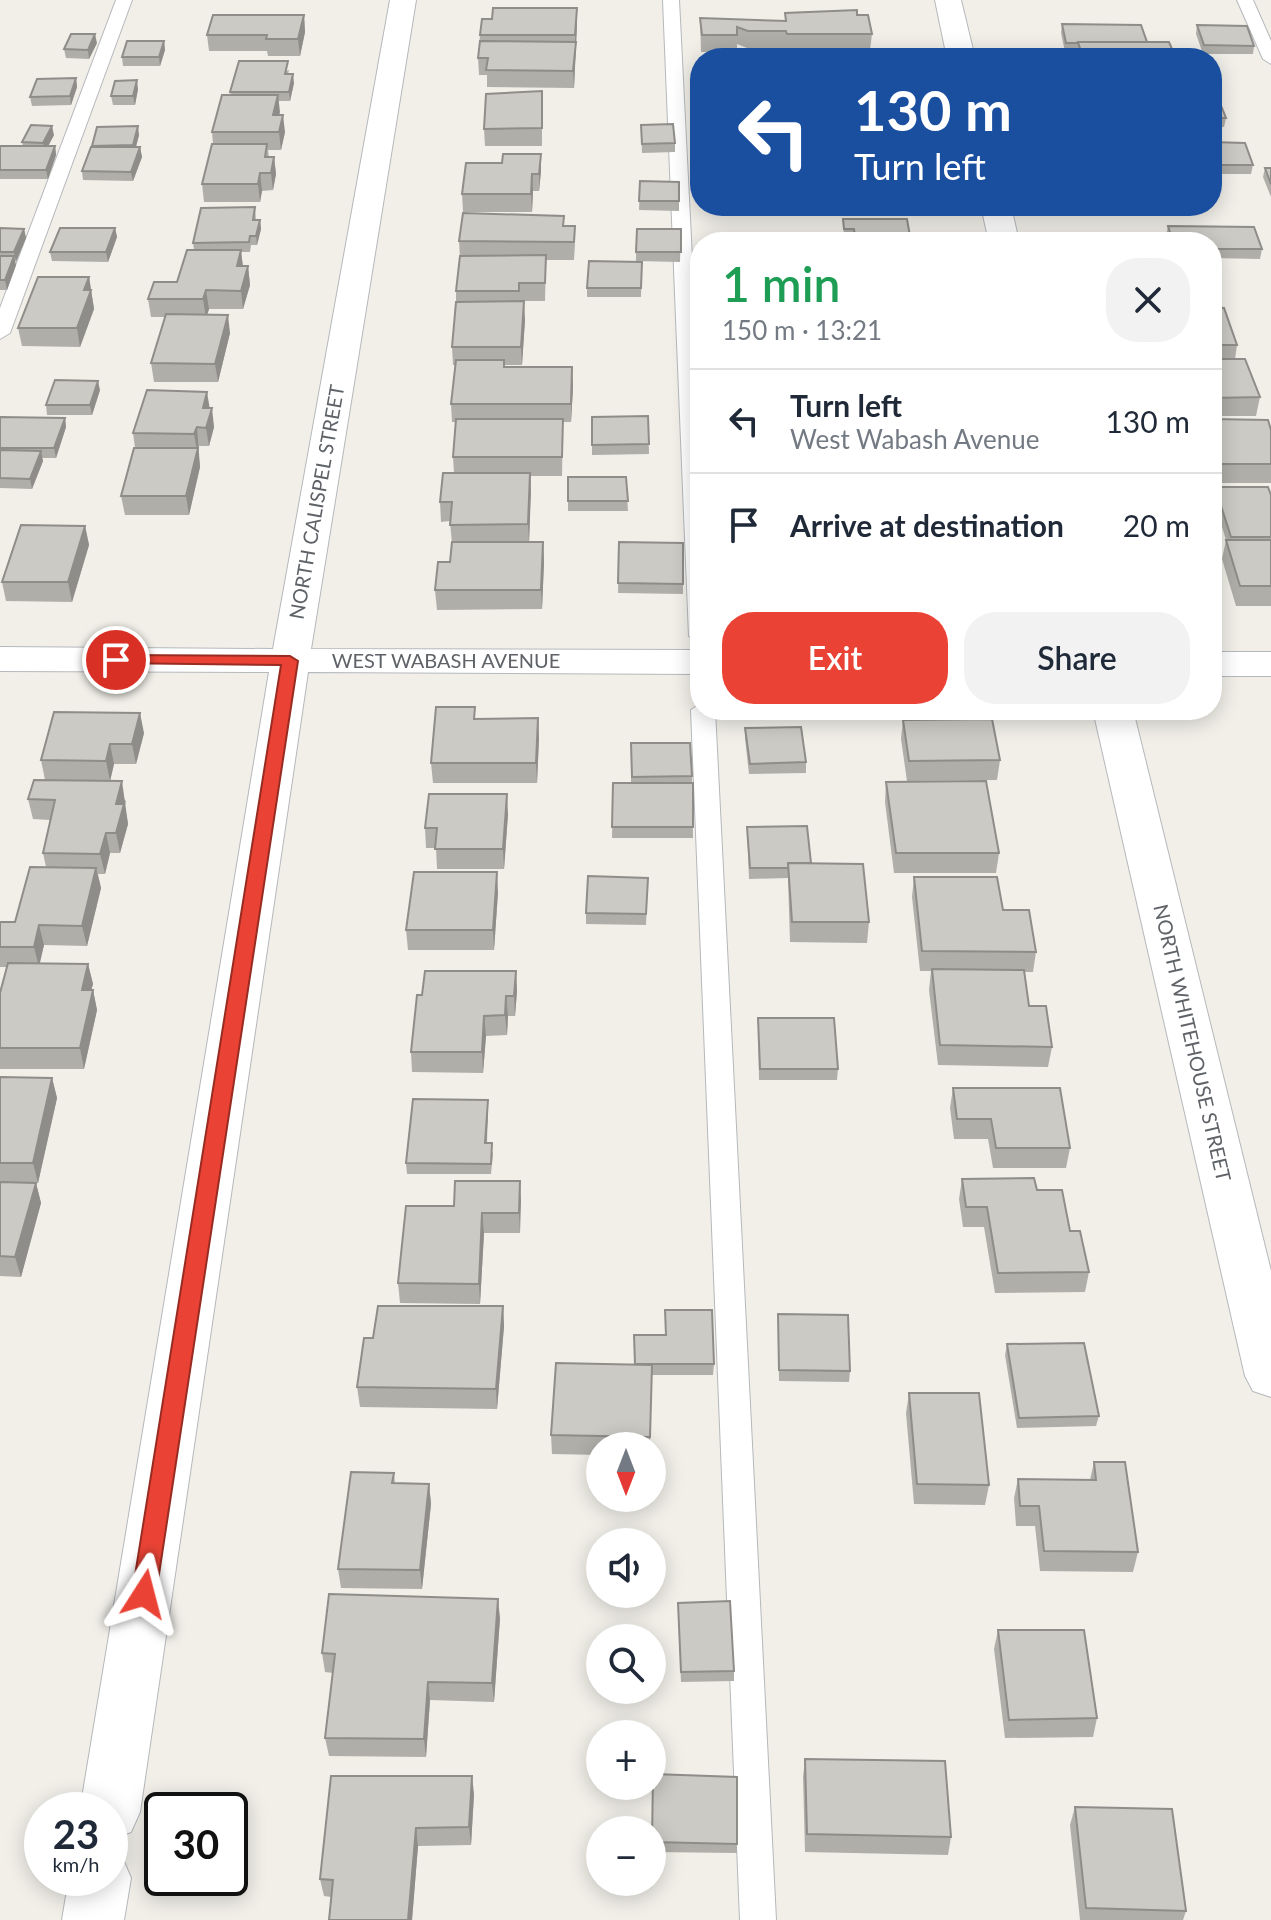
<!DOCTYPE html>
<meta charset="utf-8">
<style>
body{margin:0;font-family:Lato,sans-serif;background:#f2f2f3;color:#1f2937;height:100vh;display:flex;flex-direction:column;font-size:30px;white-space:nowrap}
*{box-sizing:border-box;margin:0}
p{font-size:26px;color:#747a83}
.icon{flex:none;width:44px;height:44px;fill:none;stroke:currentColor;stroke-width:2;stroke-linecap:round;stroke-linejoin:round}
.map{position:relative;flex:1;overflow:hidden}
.panel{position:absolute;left:690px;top:232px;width:532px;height:488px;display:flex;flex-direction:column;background:#fff;border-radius:32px;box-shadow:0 4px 20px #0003}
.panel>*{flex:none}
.hud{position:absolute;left:690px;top:48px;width:532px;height:168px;border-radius:32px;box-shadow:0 4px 20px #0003;background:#1a4fa0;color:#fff;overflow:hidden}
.needle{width:52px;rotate:180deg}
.tools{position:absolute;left:586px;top:1432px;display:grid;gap:16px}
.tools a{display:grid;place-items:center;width:80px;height:80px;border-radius:50%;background:#fff;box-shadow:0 4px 20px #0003;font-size:40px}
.speed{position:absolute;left:24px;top:1792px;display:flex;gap:16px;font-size:40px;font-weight:700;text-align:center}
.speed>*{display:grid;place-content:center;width:104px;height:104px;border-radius:50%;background:#fff;box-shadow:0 4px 20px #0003;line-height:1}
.speed small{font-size:20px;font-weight:400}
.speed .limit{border:4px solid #111;border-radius:12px;background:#fff;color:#111}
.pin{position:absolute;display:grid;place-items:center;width:68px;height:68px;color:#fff;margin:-34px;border:4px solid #fff;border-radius:50%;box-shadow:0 2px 8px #0007}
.me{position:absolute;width:88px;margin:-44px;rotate:9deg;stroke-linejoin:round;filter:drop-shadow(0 0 6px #0008)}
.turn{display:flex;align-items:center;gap:28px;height:168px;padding:0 32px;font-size:36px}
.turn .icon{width:104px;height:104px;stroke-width:2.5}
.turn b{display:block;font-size:56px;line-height:68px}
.round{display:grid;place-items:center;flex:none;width:84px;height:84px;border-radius:32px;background:#f2f2f3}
.overview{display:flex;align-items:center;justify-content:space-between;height:136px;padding:0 32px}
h1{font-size:48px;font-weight:600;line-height:60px;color:#1e9e55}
.button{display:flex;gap:16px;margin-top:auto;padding:16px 32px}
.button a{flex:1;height:92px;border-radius:32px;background:#ea4335;color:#fff;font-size:32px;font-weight:600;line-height:92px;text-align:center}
.button a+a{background:#f2f2f3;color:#1f2937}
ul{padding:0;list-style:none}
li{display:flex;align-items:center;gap:24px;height:104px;padding:0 32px;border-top:2px solid #e0e1e3}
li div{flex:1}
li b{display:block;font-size:30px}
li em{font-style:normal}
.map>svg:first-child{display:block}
</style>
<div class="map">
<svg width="1271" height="1920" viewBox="0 0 1271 1920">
<rect width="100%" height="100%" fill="#f1efe8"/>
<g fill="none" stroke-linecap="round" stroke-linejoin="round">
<!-- service casing -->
<g stroke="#b5b8bc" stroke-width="2">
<g id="service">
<path d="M116 0H132L10 333 0 339V308Z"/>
<path d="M663 0H679L700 417V643L689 636Z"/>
<path d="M1237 0H1253L1271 41V64L1263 59Z"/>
<path d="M700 704V710H715L776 1920H740L691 710Z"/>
</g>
</g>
<!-- minor casing -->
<g stroke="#b5b8bc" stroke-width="2">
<g id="minor">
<path d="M390 0H416L311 649 700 650V674L308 672 140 1812 131 1832 110 1840V1810H80L269 672 0 671V647L273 649Z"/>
<path d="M935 0H961L975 58H947Z"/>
<path d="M981 206H1011L1019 242H989Z"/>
<rect x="1212" y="652" width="59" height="24"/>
<path d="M1093 710H1133L1271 1271V1397L1253 1391 1245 1376Z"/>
<path d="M110 1852 122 1857 131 1878 124 1920H62L69 1878H110Z"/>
</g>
</g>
<!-- service -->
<use href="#service" fill="#fff" fill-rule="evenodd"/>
<!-- minor -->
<use href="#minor" fill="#fff" fill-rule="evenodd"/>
</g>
<!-- wall -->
<g fill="#afaea9">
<path d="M785 13 857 15 872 34 870 50 786 51V48H747L737 44V52H701L700 18 785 21Z"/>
<path d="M304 15 305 32 300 56H268L267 51H209L207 35Z"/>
<path d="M577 24 574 88 487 87V75H479L478 58 480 35Z"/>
<path d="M1062 24 1147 42 1176 58H1076V52H1065L1061 33Z"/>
<path d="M1197 25 1254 46 1253 54H1203L1196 34Z"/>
<path d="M164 41 165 50 160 66H123L122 57Z"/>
<path d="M97 43 89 59 66 58 64 49Z"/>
<path d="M289 70 288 74 294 83 290 101H279V115L285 132 281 150H268L269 157H274L276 174 273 190 262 191 260 202H204L202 184 213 144 212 132 231 95 230 92Z"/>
<path d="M76 78 77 87 71 105 32 106 30 97Z"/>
<path d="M138 89 135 105H113L111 96Z"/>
<path d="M542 91V146H485L484 129Z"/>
<path d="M1212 98 1226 118 1224 127H1212Z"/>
<path d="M641 125 675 143V152L642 153Z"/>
<path d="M54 135 48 146H55L56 155 48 179H0V146H23L22 142Z"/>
<path d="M139 135 136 147H140L142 157 133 181 83 180 82 171 92 146Z"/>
<path d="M1212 142 1253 165 1251 174H1212Z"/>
<path d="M541 154V171L539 191H533L532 212H463L462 194 502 163Z"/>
<path d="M1265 168H1271V197L1263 177Z"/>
<path d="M640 181 679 182V211L639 210Z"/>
<path d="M835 206H905V209L836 214Z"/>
<path d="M1123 206H1176L1174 213H1126Z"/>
<path d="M255 207 256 220H260L261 229 257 245H251L250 252H241L243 266H248L250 285 243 309H209L207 315 230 333 218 382H154L151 363 165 317H151L148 299 177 282 194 250 193 243Z"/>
<path d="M843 219 911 242H854V238L844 239Z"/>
<path d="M564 226 575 244 574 260H546L545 301H520L525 320 522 365H504V367L573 386 571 422H563L562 476H531L529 542H543L544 562 542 609 437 610 435 590 450 562 452 544 450 521 441 522 440 502 454 473 453 457 456 422H452L451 404 455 365H453L452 347 456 302V291L460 259 459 241Z"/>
<path d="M1168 226 1262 249 1260 259 1212 258V242H1168L1166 236Z"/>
<path d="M0 228 24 229 26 238 15 262 16 265 7 290H0Z"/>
<path d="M115 228 117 237 108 262 52 261 50 252Z"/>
<path d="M681 229 680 262 636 261V252Z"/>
<path d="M642 262 641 297H587V288Z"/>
<path d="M89 277 94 309 80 347 22 346 18 328Z"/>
<path d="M1212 288 1216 299 1215 307 1237 345 1235 359 1260 397 1256 416H1212Z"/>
<path d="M100 390 92 415H47L46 405Z"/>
<path d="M210 408 214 427 209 446H199L198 451 200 467 189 515H125L121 496 135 448 133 433Z"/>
<path d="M648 416 649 454 592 455V417Z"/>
<path d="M0 417 65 418 66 427 56 458H42L43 461 32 489 0 488Z"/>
<path d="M1212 419 1271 430V483H1218L1212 465Z"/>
<path d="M568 477H626L628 511H568Z"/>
<path d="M1215 487 1271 495V606H1236L1222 559 1226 540 1213 497Z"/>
<path d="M85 526 89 545 72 602 6 601 2 582Z"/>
<path d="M619 542 683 543V594L618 593Z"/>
<path d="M475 707V719L538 718 539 738 537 783H433L431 763Z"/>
<path d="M903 720 1000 760 997 780 907 781 901 739Z"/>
<path d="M745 728 806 762V773L749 774 745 738Z"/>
<path d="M144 733 136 764H114L110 781 126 801 125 806 128 824 120 853H110L105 874H98L101 888 87 946 44 945 39 964H88L93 984 91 990H93L97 1010 84 1069H0V993L7 967H0V922H15L46 867 43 853 50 820 33 819 28 799 45 780 41 760Z"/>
<path d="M631 743 692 776 693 838H612L613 783H631Z"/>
<path d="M886 782 999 853 996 873H894L885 802Z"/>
<path d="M508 814 504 869H437L436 848H426L425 828Z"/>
<path d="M747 827 811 863 869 922 867 943 790 942 788 878 749 879Z"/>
<path d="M914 877 1003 910 1036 952 1033 972H1024L1029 1006 1052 1047 1048 1067 938 1065 929 990 931 971H920L912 897Z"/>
<path d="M648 878 646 925 586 924V913Z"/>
<path d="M498 892 494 950H408L406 930Z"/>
<path d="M516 971 517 991 515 1016H508L507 1035 486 1036 483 1073 412 1072 411 1052 422 995Z"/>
<path d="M758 1018 838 1069 837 1080H759Z"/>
<path d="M0 1077 52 1078 57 1098 38 1183H36L41 1203 21 1277 0 1276Z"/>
<path d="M953 1088 1070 1148 1066 1168H993L988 1139H954L950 1108Z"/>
<path d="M488 1110 487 1143 493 1153 491 1174H407L406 1163Z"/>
<path d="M962 1179 1037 1190 1089 1272 1085 1292 995 1293 984 1227H963L959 1199Z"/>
<path d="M520 1181V1233H484L480 1304 400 1303 398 1283 454 1206Z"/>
<path d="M503 1306 504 1326 497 1409 360 1407 357 1387 373 1338Z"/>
<path d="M778 1314 850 1371 849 1382 779 1381Z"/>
<path d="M1007 1344 1099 1416 1096 1426 1017 1428 1005 1355Z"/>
<path d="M634 1364H714L713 1375H652L650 1446H600V1455L552 1454 551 1435Z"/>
<path d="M909 1393 989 1485 985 1505 914 1504 906 1413Z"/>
<path d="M1094 1462 1138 1552 1133 1572 1040 1571 1035 1526H1016L1014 1498 1018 1479 1090 1480Z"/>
<path d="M394 1473 395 1483 429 1484 431 1504 422 1589 341 1588 338 1569Z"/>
<path d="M678 1603 734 1671V1681L681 1682Z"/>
<path d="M500 1618 494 1702 430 1700 426 1757 329 1756 325 1738 333 1673 325 1672 322 1653Z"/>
<path d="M998 1630 1097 1718 1093 1737 1005 1738 994 1649Z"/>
<path d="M805 1759 951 1837 948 1855 805 1852 803 1777Z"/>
<path d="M653 1774 737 1844V1853L652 1852Z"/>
<path d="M474 1794 471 1845 418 1846 412 1920H329L331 1897 324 1896 320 1879Z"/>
<path d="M1075 1807 1186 1911 1183 1920H1080L1070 1825Z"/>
</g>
<!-- shaded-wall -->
<g fill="#8f8d8a">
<path d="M577 8V24L574 88 573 71Z"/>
<path d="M304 15 305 32 300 56 298 39Z"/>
<path d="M95 34 97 43 89 59 88 50Z"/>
<path d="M164 41 165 50 160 66 159 57Z"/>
<path d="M293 74 294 83 290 101 289 92Z"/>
<path d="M76 78 77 87 71 105 70 96Z"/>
<path d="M137 80 138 89 135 105 133 96Z"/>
<path d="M278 95 280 112 275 132 273 115Z"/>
<path d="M283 115 285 132 281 150 279 132Z"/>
<path d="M52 126 54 135 45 152 43 143Z"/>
<path d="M138 126 139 135 134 154 133 145Z"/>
<path d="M55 146 56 155 48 179 46 170Z"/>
<path d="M140 147 142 157 133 181 131 172Z"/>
<path d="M541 154V171L539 191V174Z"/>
<path d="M274 157 276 174 273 190 271 173Z"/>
<path d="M260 173 262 191 260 202 258 184Z"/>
<path d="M532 174 533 191 532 212 531 194Z"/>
<path d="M260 220 261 229 257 245 256 236Z"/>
<path d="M115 228 117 237 108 262 106 252Z"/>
<path d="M24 229 26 238 16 262 14 252Z"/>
<path d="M241 250 243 268 237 266Z"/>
<path d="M14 256 16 265 7 290 5 280Z"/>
<path d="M248 266 250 285 243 309 241 291Z"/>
<path d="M89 277 94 309 80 347 77 328 84 290Z"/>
<path d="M206 290 209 309 206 318 203 299Z"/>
<path d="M524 301 525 320 522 365 521 347Z"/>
<path d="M228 315 230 333 218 382 215 364Z"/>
<path d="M572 367 573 386 571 422V404Z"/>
<path d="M98 381 100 390 92 415 90 405Z"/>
<path d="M207 392 210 410 203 408Z"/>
<path d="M212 408 214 427 209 446 206 428Z"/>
<path d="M65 418 66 427 56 458 54 448Z"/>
<path d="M197 427 200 467 189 515 186 496 197 451 194 434Z"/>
<path d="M41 451 43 461 32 489 30 479Z"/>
<path d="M530 473 531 492 529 544 528 524Z"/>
<path d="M85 526 89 545 72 602 68 582Z"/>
<path d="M543 542 544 562 542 609 541 590Z"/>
<path d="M140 713 144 733 136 764 132 744Z"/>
<path d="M538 718 539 738 537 783 536 763Z"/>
<path d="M110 744 114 764 110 781 106 761Z"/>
<path d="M122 781 128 824 120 853 116 833V804Z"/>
<path d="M507 794 508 814 504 869 503 849Z"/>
<path d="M106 833 110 853 105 874 100 854Z"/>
<path d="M96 868 101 888 87 946 82 926Z"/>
<path d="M497 872 498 892 494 950 493 930Z"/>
<path d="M39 925 44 945 39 967 34 947Z"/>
<path d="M88 964 93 984 86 1010 82 990Z"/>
<path d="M516 971 517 991 515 1016 514 996Z"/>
<path d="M93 990 97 1010 84 1069 80 1048Z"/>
<path d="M506 996 508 1016 507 1035 505 1015Z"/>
<path d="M484 1016 486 1036 483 1073 482 1052Z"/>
<path d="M52 1078 57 1098 38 1183 33 1163Z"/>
<path d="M488 1100V1110L486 1153 485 1143Z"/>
<path d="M520 1181 521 1201 520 1233 519 1213Z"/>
<path d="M36 1183 41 1203 21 1277 15 1257Z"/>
<path d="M482 1213 484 1233 480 1304 479 1284Z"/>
<path d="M503 1306 504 1326 497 1409 496 1389Z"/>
<path d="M429 1484 431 1504 422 1589 420 1570Z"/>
<path d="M498 1599 500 1618 494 1702 492 1683Z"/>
<path d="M428 1682 430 1700 426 1757 424 1739Z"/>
<path d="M472 1776 474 1794 471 1845 469 1827Z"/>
<path d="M416 1828 418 1846 412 1920H408Z"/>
</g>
<!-- building -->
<g fill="#cccac5" stroke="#8f8d8a" stroke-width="2">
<path d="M493 8H577L575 35H480L482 19H492Z"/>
<path d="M857 10V15H868L872 34H787L786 31H748L737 27V35H702L700 18 786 21 785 13Z"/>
<path d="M213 15H304L298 39H266L267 35H207Z"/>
<path d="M1062 24 1141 25 1147 42H1078V43H1066Z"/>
<path d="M1197 25 1247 26 1254 46 1204 45Z"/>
<path d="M71 34H95L88 50 64 49Z"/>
<path d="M127 41H164L159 57H122Z"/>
<path d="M480 41 576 42 573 71 486 70 488 58H478Z"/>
<path d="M1078 42H1169L1176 58H1083Z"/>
<path d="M807 52H877L878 58H808Z"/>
<path d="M239 61H288L285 74H293L289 92H230Z"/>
<path d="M76 78 70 96 30 97 37 79Z"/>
<path d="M137 80 133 96H111L115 81Z"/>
<path d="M542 91V128L484 129 486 94Z"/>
<path d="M222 95H278L273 115H283L279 132H212Z"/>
<path d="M1212 98H1218L1226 118H1212Z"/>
<path d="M673 124 675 143 642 144 641 125Z"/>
<path d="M31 125 52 126 43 143 22 142Z"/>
<path d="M138 126 133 145 92 146 97 127Z"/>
<path d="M1212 142 1245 143 1253 165H1212Z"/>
<path d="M212 144H267L265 157H274L271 173H260L258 184H202Z"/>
<path d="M0 146H55L46 170H0Z"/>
<path d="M91 147H140L131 172 82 171Z"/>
<path d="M503 154H541L539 174H532L531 194H462L466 163H502Z"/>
<path d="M1265 168H1271V184Z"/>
<path d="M640 181 679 182V201H639Z"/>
<path d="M255 207 253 220H260L256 236H250L249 242 193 243 201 208Z"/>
<path d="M463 213 564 216 563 226H575L574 242 459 241Z"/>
<path d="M843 219H907L911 242H856L854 229H844Z"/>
<path d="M1168 226 1254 227 1262 249H1212V242H1173Z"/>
<path d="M0 228 24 229 14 252H0Z"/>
<path d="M60 228H115L106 252H50Z"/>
<path d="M637 229H681V252H636Z"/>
<path d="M187 250H241L237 266H248L241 291 206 290 203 299H148L154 282H177Z"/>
<path d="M546 255 545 283H519V291H456L460 256Z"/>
<path d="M0 256H14L5 280H0Z"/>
<path d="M589 261 642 262 641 288H587Z"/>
<path d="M38 277H89L84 290H91L77 328H18Z"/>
<path d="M1212 288 1216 299H1212Z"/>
<path d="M524 301 521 347H452L456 302Z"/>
<path d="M1212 307 1224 308 1237 345H1212Z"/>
<path d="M166 314 228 315 215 364 151 363Z"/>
<path d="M1212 359H1245L1260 397 1212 398Z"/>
<path d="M456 360H504V367H572L571 404H451Z"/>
<path d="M55 380 98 381 90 405H46Z"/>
<path d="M147 390 207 392 203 408H212L206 428 197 427 194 434 133 433Z"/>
<path d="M648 416 649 444 592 445V417Z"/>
<path d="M0 417 65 418 54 448H0Z"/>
<path d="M456 419H563L562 457H453Z"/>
<path d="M1212 419 1268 420 1271 430V464H1221L1216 446 1212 445Z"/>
<path d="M134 448H198L186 496H121Z"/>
<path d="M0 450 41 451 30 479 0 478Z"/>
<path d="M443 473H530L528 524 450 525 452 502H440Z"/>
<path d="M568 477H626L628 501H568Z"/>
<path d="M1215 487H1268L1271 495V537H1231Z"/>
<path d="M21 525 85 526 68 582H2Z"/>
<path d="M1226 540H1271V586H1240Z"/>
<path d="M452 542H543L541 590H435L438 562H450Z"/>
<path d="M619 542 683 543V584L618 583Z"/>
<path d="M436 707H475L474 719 538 718 536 763H431Z"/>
<path d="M54 712 140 713 132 744H110L106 761 41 760Z"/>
<path d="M992 719 1000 760 909 761 903 720Z"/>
<path d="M801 727 806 762 750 764 745 728Z"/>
<path d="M631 743H690L692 776 632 777Z"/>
<path d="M34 780 122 781 116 804H124L116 833H106L100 854 43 853 55 800 28 799Z"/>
<path d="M986 781 999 853H896L886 782Z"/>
<path d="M613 783H693V827H612Z"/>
<path d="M429 794H507L503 849H435L437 828H425Z"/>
<path d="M807 826 811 863H788L789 868H750L747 827Z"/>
<path d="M788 863 863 864 869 922H792Z"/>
<path d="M30 867 96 868 82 926 39 925 34 947H0V922H15Z"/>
<path d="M414 872H497L493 930H406Z"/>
<path d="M588 876 648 878 646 914 586 913Z"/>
<path d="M914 877H997L1003 910H1029L1036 952 922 951Z"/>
<path d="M8 963 88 964 82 990H93L80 1048H0V993Z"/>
<path d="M932 969 1024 970 1029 1006H1046L1052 1047 940 1045Z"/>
<path d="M425 971H516L514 996H506L505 1015 484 1016 482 1052H411L417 995H422Z"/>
<path d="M758 1018H834L838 1069H760Z"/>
<path d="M0 1077 52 1078 33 1163H0Z"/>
<path d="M953 1088H1060L1070 1148H996L991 1119H957Z"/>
<path d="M413 1099 488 1100 485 1143H492L491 1164 406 1163Z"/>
<path d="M1034 1178 1037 1190H1062L1070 1231H1080L1089 1272 998 1273 987 1207H966L962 1179Z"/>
<path d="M455 1181H520L519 1213H482L479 1284 398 1283 406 1206H454Z"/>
<path d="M0 1182 36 1183 15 1257 0 1256Z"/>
<path d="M378 1306H503L496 1389 357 1387 364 1338H373Z"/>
<path d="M665 1310H712L714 1364H635L634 1335H666Z"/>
<path d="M778 1314 848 1315 850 1371 779 1370Z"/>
<path d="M1084 1343 1099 1416 1019 1418 1007 1344Z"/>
<path d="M556 1363 652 1365 650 1437 551 1435Z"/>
<path d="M909 1393H979L989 1485 917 1484Z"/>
<path d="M1094 1462H1125L1138 1552 1044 1551 1039 1506H1020L1018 1479 1096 1480Z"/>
<path d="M351 1472 394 1473 392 1483 429 1484 420 1570 338 1569Z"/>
<path d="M329 1594 498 1599 492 1683 428 1682 424 1739 325 1738 335 1654 322 1653Z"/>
<path d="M730 1601 734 1671 681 1672 678 1603Z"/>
<path d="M998 1630H1084L1097 1718 1009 1720Z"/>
<path d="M805 1759 945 1761 951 1837 807 1834Z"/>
<path d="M653 1774 737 1777V1844L652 1842Z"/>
<path d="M331 1776H472L469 1827 416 1828 408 1920H329L333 1880 320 1879Z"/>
<path d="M1075 1807 1172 1809 1186 1911 1086 1908Z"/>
</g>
<!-- route -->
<path fill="#ea4335" stroke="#982c22" stroke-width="2" d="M116 655 290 656 298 661 156 1594 152 1601 144 1604 136 1601 132 1594 281 665 110 663V656Z"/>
<g text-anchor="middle" stroke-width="7" stroke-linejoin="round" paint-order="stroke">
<!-- street labels -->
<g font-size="20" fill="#5f6368" stroke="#fff">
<text transform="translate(317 502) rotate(-80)" y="7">NORTH CALISPEL STREET</text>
<text x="446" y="668">WEST WABASH AVENUE</text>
<text transform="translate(1192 1043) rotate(77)" y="7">NORTH WHITEHOUSE STREET</text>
</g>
</g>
</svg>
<div class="tools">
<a><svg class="needle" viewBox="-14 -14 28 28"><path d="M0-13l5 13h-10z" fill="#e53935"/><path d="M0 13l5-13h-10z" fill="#747a83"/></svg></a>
<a><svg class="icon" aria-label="sound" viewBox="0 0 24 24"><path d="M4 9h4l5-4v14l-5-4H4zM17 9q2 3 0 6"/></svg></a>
<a><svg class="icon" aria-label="search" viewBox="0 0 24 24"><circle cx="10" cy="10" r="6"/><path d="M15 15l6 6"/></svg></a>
<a>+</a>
<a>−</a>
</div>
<div class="speed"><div>23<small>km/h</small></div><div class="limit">30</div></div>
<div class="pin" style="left:116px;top:660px;background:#d93025"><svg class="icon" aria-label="arrive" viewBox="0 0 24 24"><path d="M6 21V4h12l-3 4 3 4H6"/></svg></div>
<svg class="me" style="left:144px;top:1594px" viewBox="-20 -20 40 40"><path d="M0-17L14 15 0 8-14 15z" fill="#ea4335" stroke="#fff" stroke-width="4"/></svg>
<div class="hud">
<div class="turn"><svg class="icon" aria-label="left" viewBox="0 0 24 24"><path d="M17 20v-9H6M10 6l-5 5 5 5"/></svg><div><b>130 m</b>Turn left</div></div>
</div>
<section class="panel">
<div class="overview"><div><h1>1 min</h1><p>150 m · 13:21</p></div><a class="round"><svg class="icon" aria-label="close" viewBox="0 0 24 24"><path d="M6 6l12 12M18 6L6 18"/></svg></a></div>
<ul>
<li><svg class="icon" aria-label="left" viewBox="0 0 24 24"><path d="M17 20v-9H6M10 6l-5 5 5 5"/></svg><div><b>Turn left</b><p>West Wabash Avenue</p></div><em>130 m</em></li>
<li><svg class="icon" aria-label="arrive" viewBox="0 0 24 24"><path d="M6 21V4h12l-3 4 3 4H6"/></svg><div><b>Arrive at destination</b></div><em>20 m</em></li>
</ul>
<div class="button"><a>Exit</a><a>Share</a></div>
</section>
</div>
